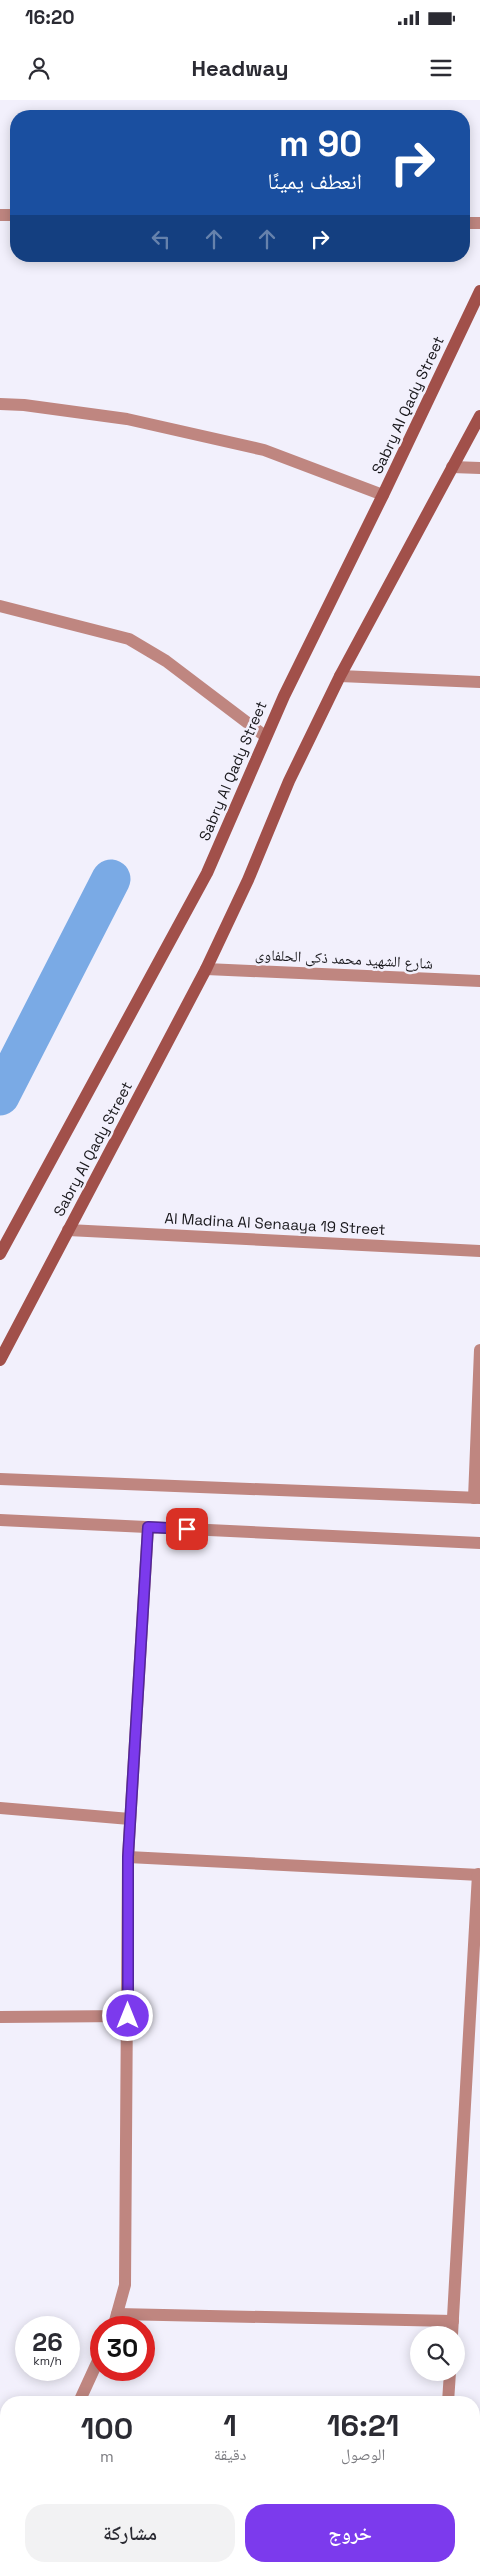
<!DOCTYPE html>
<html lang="ar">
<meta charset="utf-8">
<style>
body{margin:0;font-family:"Space Grotesk","Noto Naskh Arabic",sans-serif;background:#f2f2f3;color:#2b2b33;direction:rtl;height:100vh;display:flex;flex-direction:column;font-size:19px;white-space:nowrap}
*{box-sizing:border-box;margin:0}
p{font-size:16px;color:#7c7c81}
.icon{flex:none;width:28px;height:28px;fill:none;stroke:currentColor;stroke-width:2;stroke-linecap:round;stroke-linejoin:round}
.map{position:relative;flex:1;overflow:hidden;direction:ltr}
.sheet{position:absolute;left:0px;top:2296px;width:480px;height:176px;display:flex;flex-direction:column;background:#fff;border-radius:20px 20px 0 0;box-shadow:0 2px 12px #0003;direction:rtl}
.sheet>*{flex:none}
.guide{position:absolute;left:10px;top:10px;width:460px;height:152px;border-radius:20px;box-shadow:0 2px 12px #0003;direction:rtl;background:#1a4fa0;color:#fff;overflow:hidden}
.controls{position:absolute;left:410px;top:2226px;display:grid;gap:10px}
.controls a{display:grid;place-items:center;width:55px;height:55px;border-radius:50%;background:#fff;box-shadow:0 2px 12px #0003;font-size:25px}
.speed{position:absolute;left:15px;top:2216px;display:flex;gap:10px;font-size:25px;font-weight:700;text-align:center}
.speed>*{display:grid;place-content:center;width:65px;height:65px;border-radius:50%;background:#fff;box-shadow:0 2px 12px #0003;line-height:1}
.speed small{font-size:12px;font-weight:400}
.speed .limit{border:8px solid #d22;background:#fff;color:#111}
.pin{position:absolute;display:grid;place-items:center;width:42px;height:42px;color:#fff;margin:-21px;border-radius:10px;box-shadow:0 2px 8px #0006}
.me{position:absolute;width:55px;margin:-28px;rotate:0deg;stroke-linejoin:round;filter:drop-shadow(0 0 4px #0008)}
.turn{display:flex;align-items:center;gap:18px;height:105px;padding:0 25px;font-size:22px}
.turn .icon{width:65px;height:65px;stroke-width:2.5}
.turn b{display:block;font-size:35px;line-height:42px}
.lanes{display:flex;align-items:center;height:48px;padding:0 25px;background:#0003;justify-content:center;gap:25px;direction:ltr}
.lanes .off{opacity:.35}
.eta{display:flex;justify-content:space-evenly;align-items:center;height:85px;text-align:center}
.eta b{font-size:30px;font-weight:600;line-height:35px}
.primary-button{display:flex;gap:10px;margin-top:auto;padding:10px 25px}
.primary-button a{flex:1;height:58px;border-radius:20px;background:#7c3aed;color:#fff;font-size:20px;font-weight:600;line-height:58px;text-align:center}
.primary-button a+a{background:#f2f2f3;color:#2b2b33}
.status{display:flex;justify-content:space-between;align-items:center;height:35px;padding:0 25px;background:#fff;direction:ltr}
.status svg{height:14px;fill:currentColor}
header{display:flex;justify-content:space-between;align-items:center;height:65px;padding:0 25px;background:#fff;font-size:22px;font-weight:600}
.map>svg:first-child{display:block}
</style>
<div class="status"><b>16:20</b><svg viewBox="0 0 49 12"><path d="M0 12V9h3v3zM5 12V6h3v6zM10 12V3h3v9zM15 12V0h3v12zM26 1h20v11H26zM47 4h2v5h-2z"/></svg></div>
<header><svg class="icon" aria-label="menu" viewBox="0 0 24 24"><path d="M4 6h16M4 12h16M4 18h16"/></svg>Headway<svg class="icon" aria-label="person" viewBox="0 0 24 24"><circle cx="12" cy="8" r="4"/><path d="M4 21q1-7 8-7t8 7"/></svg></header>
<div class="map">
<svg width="480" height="2472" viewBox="0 0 480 2472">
<rect width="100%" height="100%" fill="#f2f0fc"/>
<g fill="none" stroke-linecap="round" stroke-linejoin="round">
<!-- canal -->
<path stroke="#7aaae5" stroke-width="39" d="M0 996 111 779"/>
<!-- street -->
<g stroke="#bf8680" stroke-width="12">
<path d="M0 115H16"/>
<path d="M464 123H480"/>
<path d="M0 304 24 305 127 319 264 350 383 395"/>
<path d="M452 367 480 368"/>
<path d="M0 506 129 539 166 561 265 636"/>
<path d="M340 576 480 582"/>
<path d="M206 869 480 881"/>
<path d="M68 1130 480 1151"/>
<path d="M0 1379 480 1398"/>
<path d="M474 1398 480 1250"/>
<path d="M0 1420 480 1443"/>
<path d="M0 1708 130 1719"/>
<path d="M128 1757 480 1775"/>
<path d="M0 1917 128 1916"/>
<path d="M117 2214 453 2221"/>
<path d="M113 2228 125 2185 128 1757 148 1427"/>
<path d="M452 2235 478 1774"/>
<path d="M79 2302 101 2254"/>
<path d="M448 2302 450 2272"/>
<path d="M0 2379 6 2381"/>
<path d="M321 2466 342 2472"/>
<path d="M439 2472V2466"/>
</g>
<!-- secondary -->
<g stroke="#a1504a" stroke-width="12">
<path d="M0 1154 207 773 284 596 383 395 480 191"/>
<path d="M0 1260 206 869 248 780 289 681 340 576 480 316"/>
</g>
</g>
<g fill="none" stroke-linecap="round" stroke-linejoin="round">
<!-- route casing -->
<g stroke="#51269a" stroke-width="12">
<path id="route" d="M128 1916V1757L148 1427 187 1429"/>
</g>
<!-- route -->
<use href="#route" stroke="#7c3aed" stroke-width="9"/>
</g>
<g text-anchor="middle" stroke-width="5" stroke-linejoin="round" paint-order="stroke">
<!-- street labels -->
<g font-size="15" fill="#18171b" stroke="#f2f0fc">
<text transform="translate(408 305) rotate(-65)" y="5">Sabry Al Qady Street</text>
<text transform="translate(233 671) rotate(-67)" y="5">Sabry Al Qady Street</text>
<text transform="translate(344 859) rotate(3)" y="5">شارع الشهيد محمد ذكى الحلفاوى</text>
<text transform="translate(93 1049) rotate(-62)" y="5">Sabry Al Qady Street</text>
<text transform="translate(275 1124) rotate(3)" y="5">Al Madina Al Senaaya 19 Street</text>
</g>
</g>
</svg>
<div class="controls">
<a><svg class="icon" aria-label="search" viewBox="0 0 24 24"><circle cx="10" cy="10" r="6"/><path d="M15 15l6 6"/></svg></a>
</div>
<div class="speed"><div>26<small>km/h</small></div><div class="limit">30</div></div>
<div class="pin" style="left:187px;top:1429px;background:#d93025"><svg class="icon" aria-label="arrive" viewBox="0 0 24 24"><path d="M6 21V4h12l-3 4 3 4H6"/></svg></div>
<svg class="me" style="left:128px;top:1916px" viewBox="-20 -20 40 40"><circle r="17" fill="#7c3aed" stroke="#fff" stroke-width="3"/><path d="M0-11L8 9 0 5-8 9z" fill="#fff"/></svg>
<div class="guide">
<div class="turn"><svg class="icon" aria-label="right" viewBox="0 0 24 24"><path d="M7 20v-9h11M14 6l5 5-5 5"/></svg><div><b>90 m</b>انعطف يمينًا</div></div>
<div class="lanes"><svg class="icon off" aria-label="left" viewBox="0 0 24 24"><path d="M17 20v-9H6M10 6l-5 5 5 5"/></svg><svg class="icon off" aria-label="ahead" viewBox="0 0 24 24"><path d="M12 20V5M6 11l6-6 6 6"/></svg><svg class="icon off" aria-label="ahead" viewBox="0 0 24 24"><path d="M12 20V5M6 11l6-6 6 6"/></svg><svg class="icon" aria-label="right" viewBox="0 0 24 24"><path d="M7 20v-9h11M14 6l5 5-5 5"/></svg></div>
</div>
<section class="sheet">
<div class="eta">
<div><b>16:21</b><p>الوصول</p></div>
<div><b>1</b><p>دقيقة</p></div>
<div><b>100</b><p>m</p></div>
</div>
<div class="primary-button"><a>خروج</a><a>مشاركة</a></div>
</section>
</div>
